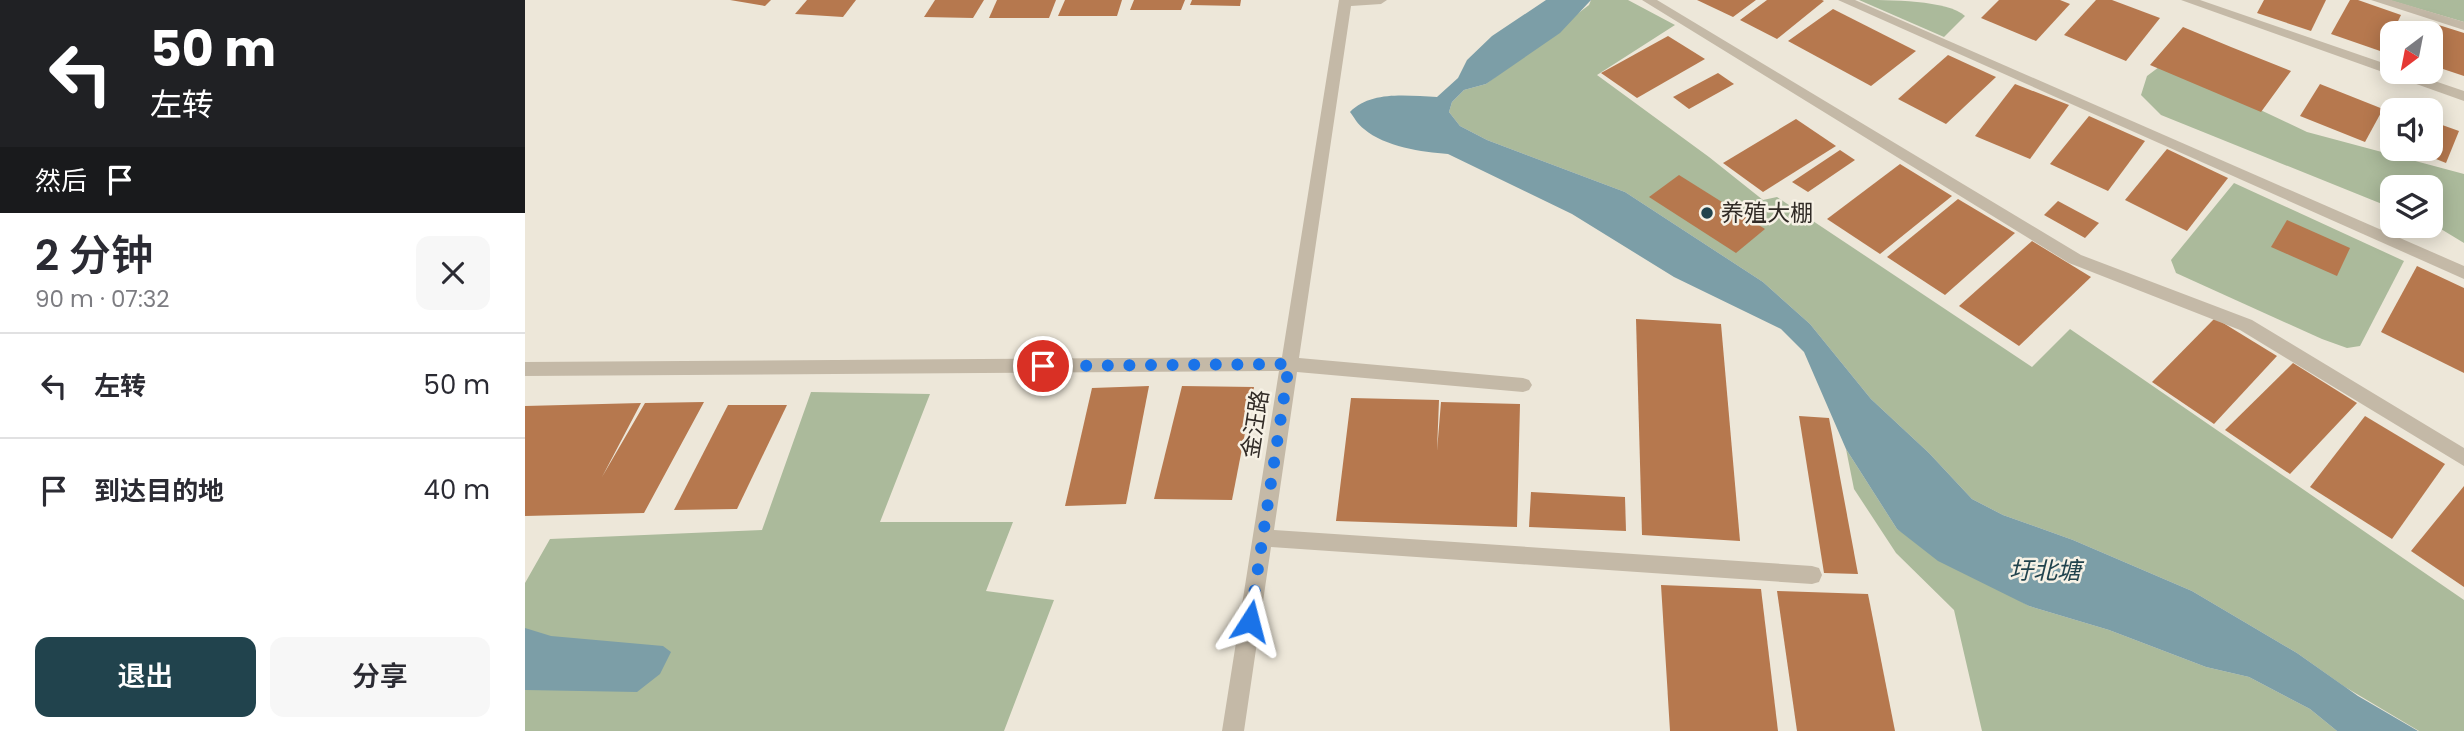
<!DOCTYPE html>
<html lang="zh">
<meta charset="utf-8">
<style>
body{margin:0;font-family:Poppins,"Noto Sans SC",sans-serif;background:#f7f7f7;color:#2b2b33;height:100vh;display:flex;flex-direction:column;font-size:26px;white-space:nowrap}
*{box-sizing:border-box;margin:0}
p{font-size:23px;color:#7c7c81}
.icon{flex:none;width:38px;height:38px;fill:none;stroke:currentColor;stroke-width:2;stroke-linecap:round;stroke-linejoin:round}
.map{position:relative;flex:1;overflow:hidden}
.drawer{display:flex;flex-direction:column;background:#fff;width:525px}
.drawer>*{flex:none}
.banner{background:#202124;color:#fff;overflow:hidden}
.needle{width:46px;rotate:212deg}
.controls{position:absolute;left:1855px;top:21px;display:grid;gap:14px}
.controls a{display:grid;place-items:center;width:63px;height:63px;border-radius:14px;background:#fff;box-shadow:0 4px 18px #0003;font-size:35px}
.pin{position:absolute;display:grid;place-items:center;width:60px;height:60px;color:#fff;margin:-30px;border:4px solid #fff;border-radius:50%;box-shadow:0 2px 7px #0007}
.me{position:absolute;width:77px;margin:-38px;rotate:9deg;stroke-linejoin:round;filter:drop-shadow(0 0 5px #0008)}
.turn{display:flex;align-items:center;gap:24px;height:147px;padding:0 35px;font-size:32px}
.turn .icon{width:91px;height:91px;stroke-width:2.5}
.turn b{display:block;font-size:49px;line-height:60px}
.then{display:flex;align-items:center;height:66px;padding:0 35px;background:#0003;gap:14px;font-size:26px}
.round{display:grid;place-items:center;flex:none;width:74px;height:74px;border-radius:14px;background:#f7f7f7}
.head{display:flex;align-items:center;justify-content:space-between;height:119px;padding:0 35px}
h1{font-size:42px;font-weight:600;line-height:52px}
.cta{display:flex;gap:14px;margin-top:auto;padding:14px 35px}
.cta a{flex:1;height:80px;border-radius:14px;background:#21434d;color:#fff;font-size:28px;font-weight:600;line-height:80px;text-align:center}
.cta a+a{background:#f7f7f7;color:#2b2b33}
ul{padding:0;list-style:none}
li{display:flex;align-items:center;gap:21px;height:105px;padding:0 35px;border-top:2px solid #e1e1e2}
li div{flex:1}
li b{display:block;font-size:26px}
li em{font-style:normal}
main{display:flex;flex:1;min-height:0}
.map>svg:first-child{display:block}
</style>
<main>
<section class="drawer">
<div class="banner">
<div class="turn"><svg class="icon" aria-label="left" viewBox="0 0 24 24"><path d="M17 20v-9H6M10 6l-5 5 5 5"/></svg><div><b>50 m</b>左转</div></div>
<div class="then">然后<svg class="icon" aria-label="arrive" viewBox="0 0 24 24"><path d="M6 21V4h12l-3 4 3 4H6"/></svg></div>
</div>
<div class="head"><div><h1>2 分钟</h1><p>90 m · 07:32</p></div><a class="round"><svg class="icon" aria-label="close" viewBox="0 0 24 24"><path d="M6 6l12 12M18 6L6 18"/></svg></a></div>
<ul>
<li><svg class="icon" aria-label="left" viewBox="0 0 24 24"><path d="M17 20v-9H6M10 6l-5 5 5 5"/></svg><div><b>左转</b></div><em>50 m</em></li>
<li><svg class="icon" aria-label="arrive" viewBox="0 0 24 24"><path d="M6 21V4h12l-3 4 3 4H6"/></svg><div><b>到达目的地</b></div><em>40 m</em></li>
</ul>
<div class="cta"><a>退出</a><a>分享</a></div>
</section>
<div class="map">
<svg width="1939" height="731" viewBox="0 0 1939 731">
<rect width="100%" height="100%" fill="#ede7d9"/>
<!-- green -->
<g fill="#abba9b">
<path d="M1066 0H1103L1150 25 1072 75 1184 157 1238 200 1252 197 1507 367 1545 329 1939 600V731H1894L1820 687 1772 653 1667 591 1548 540 1478 515 1447 499 1404 453 1346 399 1285 324 1238 282 1100 192 962 140 935 126 924 112 927 102 939 90 961 84 1064 5Z"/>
<path d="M1334 0C1364 0 1423 0 1440 16L1419 37Z"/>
<path d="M1864 0H1939V22Z"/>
<path d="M1638 64 1782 132 1939 174V243L1906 223V187H1867V208L1636 115 1616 95 1622 76Z"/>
<path d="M1709 183 1879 261 1835 346 1822 348 1797 339 1651 273 1646 260Z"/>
<path d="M286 392 405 394 355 522H488L461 591 529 600 479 731H0V583L25 539 237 530Z"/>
<path d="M1321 449 1372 529 1504 606 1584 630 1681 667 1724 677 1785 709 1812 731H1457L1429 610 1371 553 1329 489Z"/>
</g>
<!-- water -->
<g fill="#7c9ea7">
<path d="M1021 0H1066L1035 33 961 84 939 90 927 102 924 112 935 126 962 140 1100 192 1238 282 1285 324 1346 399 1404 453 1447 499 1478 515 1548 540 1667 591 1772 653 1833 696 1893 731H1812L1785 709 1724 677 1681 667 1584 630 1504 606 1413 561 1372 529 1321 449 1279 352 1256 329 1149 277 1047 214 923 154C897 152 860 147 839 129 833 125 829 117 825 112 846 90 884 96 912 97L933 78 942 60 967 36Z"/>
<path d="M0 628 26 636 138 646 146 652 135 674 112 692 0 690Z"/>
</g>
<!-- building -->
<g fill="#b6784e">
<path d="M205 0H246L240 6Z"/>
<path d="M282 0H331L318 17 270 14Z"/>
<path d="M410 0H459L448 18 399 17Z"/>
<path d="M472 0H531L524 18H464Z"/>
<path d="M540 0H597L592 16H533Z"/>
<path d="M609 0H660L656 10H605Z"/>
<path d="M667 0H716L715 6 665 5Z"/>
<path d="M1172 0H1231L1208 17Z"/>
<path d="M1242 0H1297L1299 1 1252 39 1215 20Z"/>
<path d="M1474 0H1535L1545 4 1511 41 1456 18Z"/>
<path d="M1571 0H1587L1635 18 1601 61 1539 35Z"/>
<path d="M1739 0H1801L1786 31 1732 13Z"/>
<path d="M1825 0H1833L1876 15 1858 52 1806 34Z"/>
<path d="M1308 9 1391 51 1346 86 1263 41Z"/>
<path d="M1901 21 1939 33V76L1906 65V33H1896Z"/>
<path d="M1658 27 1706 47 1766 71 1736 112 1625 65Z"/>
<path d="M1143 36 1180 59 1112 98 1076 73Z"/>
<path d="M1423 55 1471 77 1421 124 1373 99Z"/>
<path d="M1193 73 1209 84 1164 109 1148 97Z"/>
<path d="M1490 84 1544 105 1505 159 1450 136Z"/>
<path d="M1795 84 1858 109 1840 142 1775 116Z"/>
<path d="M1564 116 1620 141 1583 191 1525 164Z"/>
<path d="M1271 119 1311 146 1238 192 1198 163Z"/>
<path d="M1906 121 1934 131 1921 163 1886 149H1906Z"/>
<path d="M1642 149 1703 178 1662 231 1600 200Z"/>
<path d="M1315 150 1330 160 1283 192 1267 182Z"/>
<path d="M1375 164 1427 196 1355 254 1302 219Z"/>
<path d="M1154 175 1240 229 1211 253 1124 197Z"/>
<path d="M1433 199 1490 233 1420 295 1362 257Z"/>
<path d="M1533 201 1574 223 1560 238 1519 215Z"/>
<path d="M1762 220 1825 248 1812 276 1746 247Z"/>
<path d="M1507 241 1566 277 1494 346 1434 306Z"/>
<path d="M1892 266 1939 288V373L1856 332Z"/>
<path d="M1690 318 1752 356 1689 424 1627 382Z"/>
<path d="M1111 319 1196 324 1215 541 1117 535Z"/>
<path d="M1768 363 1832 403 1765 474 1700 430Z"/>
<path d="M624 386 601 504 540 506 567 388Z"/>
<path d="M657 386 729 387 707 500 629 499Z"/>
<path d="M826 398 914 400 912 451 916 402 995 404 992 527 811 521Z"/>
<path d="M179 402 119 513 0 516V406L116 403 77 477 120 403Z"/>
<path d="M203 405H262L212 509 149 510Z"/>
<path d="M1274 416 1304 418 1333 574 1299 573Z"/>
<path d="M1840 416 1920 464 1867 539 1785 487Z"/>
<path d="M1939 486V587L1886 551Z"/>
<path d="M1006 492 1100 497 1101 531 1004 527Z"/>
<path d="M1136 585 1236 589 1253 731H1145Z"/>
<path d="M1252 591 1343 594 1370 731H1272Z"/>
</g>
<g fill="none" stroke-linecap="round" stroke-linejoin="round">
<!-- minor -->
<g fill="#c4b9a7" fill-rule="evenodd">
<path d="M814 0H862L856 4 826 6 774 358 998 378 1004 380 1007 385 1004 390 998 392 772 372 749 530 1287 566 1294 568 1297 575 1294 582 1287 584 746 547 719 731H697L754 371 0 376V362L757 357Z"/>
<path d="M1117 0H1132L1556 255 1727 320 1939 448V466L1715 330 1544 263Z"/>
<path d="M1313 0H1330L1939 266V279Z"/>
<path d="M1656 0H1675L1867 66V72H1883L1939 91V101Z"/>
<path d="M1846 0H1866L1939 22V30Z"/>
</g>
</g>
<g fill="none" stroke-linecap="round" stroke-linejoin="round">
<!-- route -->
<path stroke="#1a73e8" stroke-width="12" stroke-dasharray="0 21.6" d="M518 366 764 364 725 621"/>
</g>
<!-- markers -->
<circle fill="#21434d" stroke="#f6f1e5" stroke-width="2.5" cx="1182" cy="213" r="7"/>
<g text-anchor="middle" stroke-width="5" stroke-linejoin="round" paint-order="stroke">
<!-- poi labels -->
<g font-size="23" fill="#312b26" stroke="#f6f1e5" text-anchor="start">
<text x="1196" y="221">养殖大棚</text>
</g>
<!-- street labels -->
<g font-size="23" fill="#312b26" stroke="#f6f1e5">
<text transform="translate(730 424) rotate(-81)" y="8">金汪路</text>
</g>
<!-- water labels -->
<g font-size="24" font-style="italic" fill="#21434d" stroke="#f6f1e5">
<text x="1520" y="579">圩北塘</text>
</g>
</g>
</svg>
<div class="controls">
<a><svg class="needle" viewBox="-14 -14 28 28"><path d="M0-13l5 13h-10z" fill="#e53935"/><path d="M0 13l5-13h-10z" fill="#7c7c81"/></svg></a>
<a><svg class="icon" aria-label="sound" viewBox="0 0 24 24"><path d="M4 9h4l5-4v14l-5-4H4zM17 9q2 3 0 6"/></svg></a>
<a><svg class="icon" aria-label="layers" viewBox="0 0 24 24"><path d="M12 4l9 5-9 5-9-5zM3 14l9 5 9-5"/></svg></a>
</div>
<div class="pin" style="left:518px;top:366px;background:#d93025"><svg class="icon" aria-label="arrive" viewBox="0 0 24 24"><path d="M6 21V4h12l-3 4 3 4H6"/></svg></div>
<svg class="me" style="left:725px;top:621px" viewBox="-20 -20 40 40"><path d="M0-17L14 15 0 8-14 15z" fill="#1a73e8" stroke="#fff" stroke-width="4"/></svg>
</div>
</main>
